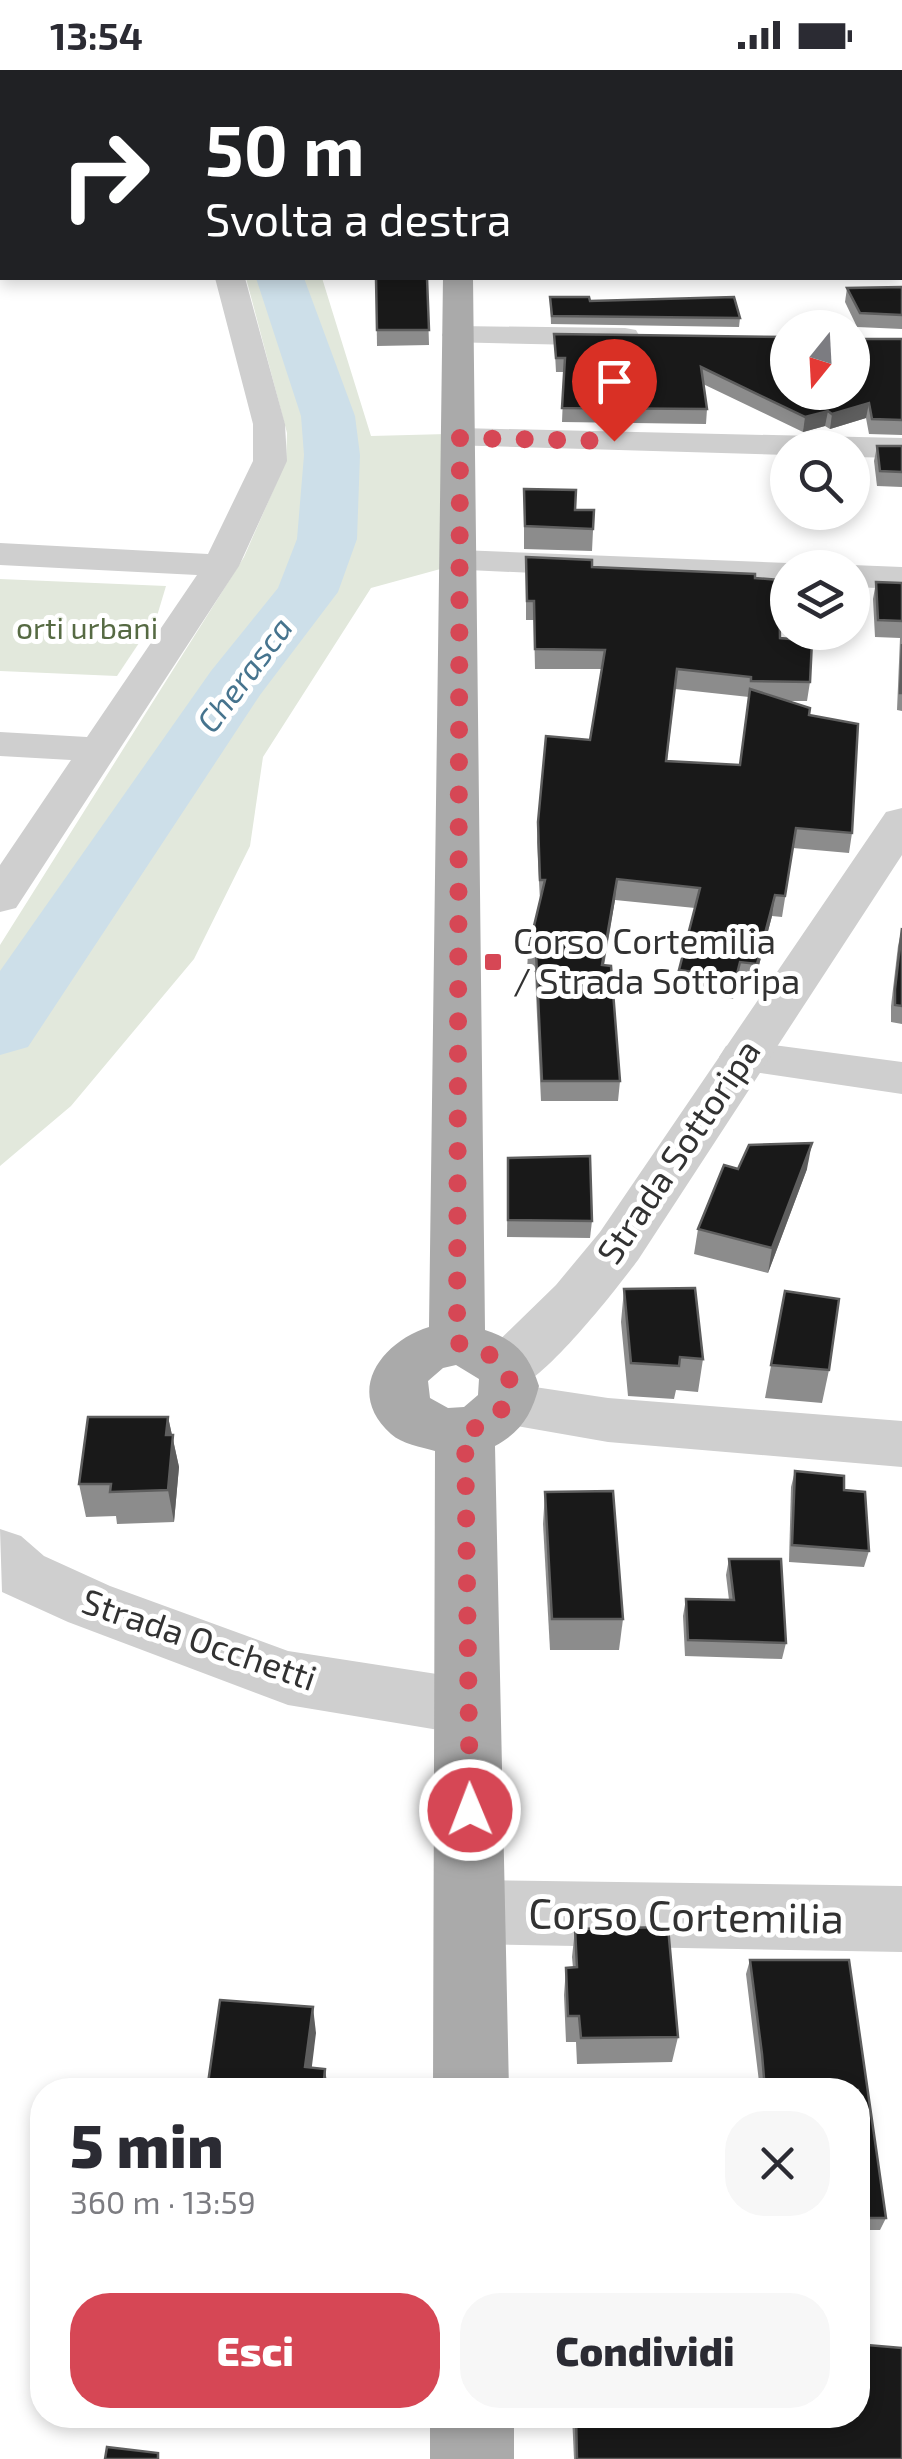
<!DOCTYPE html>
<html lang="it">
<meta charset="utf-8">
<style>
body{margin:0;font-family:"Exo 2",sans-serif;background:#f7f7f7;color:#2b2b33;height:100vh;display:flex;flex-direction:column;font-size:38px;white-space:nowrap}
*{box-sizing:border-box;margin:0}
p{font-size:32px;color:#7c7c81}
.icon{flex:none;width:55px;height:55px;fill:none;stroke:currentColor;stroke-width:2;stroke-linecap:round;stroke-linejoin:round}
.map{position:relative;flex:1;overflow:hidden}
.side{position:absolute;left:30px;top:2008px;width:840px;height:350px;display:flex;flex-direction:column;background:#fff;border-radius:40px;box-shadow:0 5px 15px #0003}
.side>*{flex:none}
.banner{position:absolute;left:0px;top:0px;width:902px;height:210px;box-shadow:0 5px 15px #0003;background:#202124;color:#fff;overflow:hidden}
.needle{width:65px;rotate:198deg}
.buttons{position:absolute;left:770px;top:240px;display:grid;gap:20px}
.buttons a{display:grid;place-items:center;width:100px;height:100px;border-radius:50%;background:#fff;box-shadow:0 5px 15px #0003;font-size:50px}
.pin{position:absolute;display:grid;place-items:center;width:85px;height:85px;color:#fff;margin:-102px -42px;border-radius:50% 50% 50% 0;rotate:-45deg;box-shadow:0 0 10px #0007}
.pin .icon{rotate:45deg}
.me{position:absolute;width:110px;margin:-55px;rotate:359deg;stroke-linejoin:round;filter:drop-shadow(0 0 8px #0008)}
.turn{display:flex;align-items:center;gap:35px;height:210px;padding:0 40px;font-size:45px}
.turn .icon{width:130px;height:130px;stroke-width:2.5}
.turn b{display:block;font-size:70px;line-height:85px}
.round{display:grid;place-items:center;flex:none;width:105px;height:105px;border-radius:40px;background:#f7f7f7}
.summary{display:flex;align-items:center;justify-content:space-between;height:170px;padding:0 40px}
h1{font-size:60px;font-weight:800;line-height:75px}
.button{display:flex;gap:20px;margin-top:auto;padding:20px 40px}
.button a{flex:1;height:115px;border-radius:40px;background:#d64755;color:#fff;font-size:40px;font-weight:800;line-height:115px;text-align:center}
.button a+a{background:#f7f7f7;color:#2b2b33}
.status{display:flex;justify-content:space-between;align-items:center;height:70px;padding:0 50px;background:#fff;direction:ltr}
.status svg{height:28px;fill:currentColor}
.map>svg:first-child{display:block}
</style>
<div class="status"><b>13:54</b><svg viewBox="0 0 49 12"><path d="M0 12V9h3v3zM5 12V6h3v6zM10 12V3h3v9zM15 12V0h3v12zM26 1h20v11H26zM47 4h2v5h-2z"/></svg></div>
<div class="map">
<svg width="902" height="2389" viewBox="0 0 902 2389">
<rect width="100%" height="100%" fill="#fff"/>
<!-- green -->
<g fill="#e2e8dc">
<path d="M246 208H322L371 366 447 364 444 498 371 518 263 687 250 776 194 889 71 1036 0 1096V875L244 487 286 391 287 363Z"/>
<path d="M0 509 166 516 157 546 117 606 0 601Z"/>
</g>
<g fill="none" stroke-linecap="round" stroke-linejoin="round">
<!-- stream -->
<path fill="#cddfe9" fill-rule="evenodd" d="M258 0 253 2 248 1V0Z"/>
<!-- river -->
<g fill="#cddfe9" fill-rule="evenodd">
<rect x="231" y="0" width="40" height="2"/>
<path d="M256 208H304L355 346 360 385 357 469 338 522 260 625 28 977 0 985V901L211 601 278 518 297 469 304 385 301 346Z"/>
</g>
<!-- minor -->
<g fill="#cfcfcf" fill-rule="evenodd">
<path d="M570 0H637L569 2Z"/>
<path d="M215 208H245L285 354 287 391 239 496 16 838 0 842V795L71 690 0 686V662L87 667 197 505 0 495V473L208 484 253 391V354Z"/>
<path d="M457 256 625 258 636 260 640 267 636 274 625 276 446 272 442 265 446 258Z"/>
<path d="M460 358 902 368V388L852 387V378H788V385L448 375 443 368 448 361Z"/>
<path d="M460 480 788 493 802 498H788V515L447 499 442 491 447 483Z"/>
<path d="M852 495 902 497V519L852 517V498H842Z"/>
<path d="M743 971 902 992V1024L726 998 719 987 726 976Z"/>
<path d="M508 1313 608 1328 902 1351V1397L608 1372 488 1351 480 1335 488 1319Z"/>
<path d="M0 1459 21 1466 44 1486 110 1516 288 1581 469 1609 491 1617 500 1637 491 1657 469 1665 288 1635 68 1552 2 1522Z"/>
<path d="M471 1810 902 1816V1882L471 1874 447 1865 437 1842 447 1819Z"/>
</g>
<!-- tertiary -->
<path fill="#cfcfcf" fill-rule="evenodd" d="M902 738V785L638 1190C617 1218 540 1318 508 1321 501 1321 492 1317 486 1315L477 1299 486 1283 556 1215 600 1162 886 742Z"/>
<!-- primary -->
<g fill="#aaa" fill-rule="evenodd">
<path d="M448 0H474V2H449Z"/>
<path d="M443 208H473L485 1260C516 1270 529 1285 539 1316 532 1344 521 1362 495 1376L509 2020H433L435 1381C421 1377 402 1374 391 1364 344 1322 381 1272 429 1257ZM456 1295 479 1309 478 1325 464 1337 448 1338 430 1328 428 1311 443 1298Z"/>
<rect x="430" y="2345" width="84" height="44"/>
</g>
</g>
<!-- wall -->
<g fill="#8c8c8c" fill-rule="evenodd">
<path d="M2 116V166H0V117Z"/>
<path d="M376 208H427L429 275 377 276Z"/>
<path d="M902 217V259L857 257 845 232 847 218Z"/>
<path d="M550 227 740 248 739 257 551 254Z"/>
<path d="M554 264 902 269V365L869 364 866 348 830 359 825 356 803 362 703 314 707 339 706 354 562 352 564 302H556Z"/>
<path d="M877 376H902V417L877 416 874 391Z"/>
<path d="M524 419 575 440H594L592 481 524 479Z"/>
<path d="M526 487 592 497 755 508 780 568 810 612 807 631H788L809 645 852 763 849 783 793 778 782 847 772 846 754 914 737 912 733 929 677 920 679 900 695 838 615 830 604 896 620 1011 618 1031H541L535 902H527L528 881 540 831 537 772 538 752 590 670 602 599H535L534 550H526ZM675 619 749 627 740 695 667 691Z"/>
<path d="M876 512 902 513V641L897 640 900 568 875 567 873 529Z"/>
<path d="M902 858V954L891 952V936L898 876Z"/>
<path d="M508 1088 592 1151 590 1168 507 1167Z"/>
<path d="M738 1099H807L768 1203 694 1184 698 1159Z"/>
<path d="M624 1219 703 1289 698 1322 676 1320 674 1329 628 1326 621 1252Z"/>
<path d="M785 1221 829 1300 822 1333 765 1328Z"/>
<path d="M168 1347 179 1397 174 1452 117 1454 116 1446 86 1447 79 1414Z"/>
<path d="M795 1401 844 1420 869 1481 864 1497 789 1492 791 1417Z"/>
<path d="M545 1422 623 1549 619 1580H550L543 1454Z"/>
<path d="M729 1489 786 1573 782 1589 685 1586 683 1546 686 1529 729 1530 726 1505Z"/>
<path d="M575 1859 678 1967 672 1992 577 1994 576 1972H566L564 1925 566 1898H573L572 1887Z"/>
<path d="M750 1890H849L886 2148 880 2160H858V2020H760L746 1904Z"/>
<path d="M157 2345H313L312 2356 161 2354Z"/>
<path d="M572 2345H858L902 2389H574Z"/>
</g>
<!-- shaded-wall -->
<g fill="#5e5e5e">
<path d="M869 333 866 348 830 359 832 344Z"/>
<path d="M828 341 825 356 803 362 805 347Z"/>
<path d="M617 809 615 830 600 916 602 895Z"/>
<path d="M775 825 772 846 754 914 757 894Z"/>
<path d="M812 1073 807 1099 768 1203 772 1178Z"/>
<path d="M168 1347 179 1397 174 1452 168 1420 166 1365Z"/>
<path d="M313 1937 316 1963 309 2020 305 1997Z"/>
<path d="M325 1999 328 2020H323Z"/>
</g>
<!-- building -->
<g fill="#191919" stroke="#5e5e5e" stroke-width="2.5">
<path d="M301 0H362L363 2H301Z"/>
<path d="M2 116V151H0V117Z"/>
<path d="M376 208H427L429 260H377Z"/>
<path d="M902 217V245L860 243 847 218Z"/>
<path d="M550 227H589L590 231 734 227 740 248 552 246Z"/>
<path d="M554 264 788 267V322H852V269H902V350L872 349 869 333 832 344 828 341 805 347 701 297 707 339 562 338 565 288H556Z"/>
<path d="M877 376H902V402L880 401Z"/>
<path d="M524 419 576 420 575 440H594L593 459 525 456Z"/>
<path d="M526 487 592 490V497L755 504V508L779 510 780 568 812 571 810 612 751 611V607L677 599 666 691 740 695 750 619 810 638 809 645 858 654 852 763 796 758 785 826 775 825 757 894 740 892 736 908 679 900 700 818 617 809 602 895 611 896 620 1011H542L536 882 528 881 545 810H540L538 752 546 666 590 670 605 580 535 579 534 531H527Z"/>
<path d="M876 512 902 513V551L878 550Z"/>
<path d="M902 574V623H900Z"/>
<path d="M902 858V936L895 935V919Z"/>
<path d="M812 1073 772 1178 698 1159 724 1095 738 1099 749 1075Z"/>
<path d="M590 1086 592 1151 508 1150V1088Z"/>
<path d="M695 1218 703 1289 680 1287 679 1296 631 1293 624 1219Z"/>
<path d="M785 1221 839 1229 829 1300 771 1295Z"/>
<path d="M88 1347H168L166 1365H173L168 1420 110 1422 111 1414H79Z"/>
<path d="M795 1401 844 1406V1420L865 1422 869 1481 792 1475Z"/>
<path d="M613 1421 623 1549H552L545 1422Z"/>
<path d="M729 1489H781L786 1573 688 1570 686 1529 734 1530Z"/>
<path d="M668 1857 678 1967 581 1968 579 1946H568L566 1898 577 1897 575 1859Z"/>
<path d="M750 1890H849L886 2148H858V2020H765L762 1984Z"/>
<path d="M220 1930 313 1937 305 1997 325 1999 323 2020H207Z"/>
<path d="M867 2275 902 2278V2389H577L576 2345H858V2276Z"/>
<path d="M107 2377 158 2383V2389H105Z"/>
</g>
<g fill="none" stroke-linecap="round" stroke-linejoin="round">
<!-- route -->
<path stroke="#d64755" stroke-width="18" stroke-dasharray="0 32.4" d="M470 1740 465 1362C530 1340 523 1285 457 1273L460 368 614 371"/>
</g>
<!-- markers -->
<rect fill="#d64755" stroke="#fff" stroke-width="4" x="483" y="882" width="20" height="20" rx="5"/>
<g text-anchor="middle" stroke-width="10" stroke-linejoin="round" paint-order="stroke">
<!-- far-park labels -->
<g font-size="30" fill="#566a43" stroke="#fff">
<text x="87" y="569">orti urbani</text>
</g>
<!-- far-water labels -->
<g font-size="32" font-style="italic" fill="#46748e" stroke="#fff">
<text transform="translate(245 605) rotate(-53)" y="11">Cherasca</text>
</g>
<!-- poi labels -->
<g font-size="35" fill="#323232" stroke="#fff" text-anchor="start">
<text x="513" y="884">Corso Cortemilia<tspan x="513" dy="40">/ Strada Sottoripa</tspan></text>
</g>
<!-- street labels -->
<g font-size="35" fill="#323232" stroke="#fff">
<text transform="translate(679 1082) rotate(-56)" y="12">Strada Sottoripa</text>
<text transform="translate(199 1570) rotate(19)" y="12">Strada Occhetti</text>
</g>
<!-- near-street labels -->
<g font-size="42" fill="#323232" stroke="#fff">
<text transform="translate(686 1846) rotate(1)" y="15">Corso Cortemilia</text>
</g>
</g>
</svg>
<div class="buttons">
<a><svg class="needle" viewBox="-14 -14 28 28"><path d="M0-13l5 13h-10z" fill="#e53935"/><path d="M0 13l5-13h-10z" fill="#7c7c81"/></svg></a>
<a><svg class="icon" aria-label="search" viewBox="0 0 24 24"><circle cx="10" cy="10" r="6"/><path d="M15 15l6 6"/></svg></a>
<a><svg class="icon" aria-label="layers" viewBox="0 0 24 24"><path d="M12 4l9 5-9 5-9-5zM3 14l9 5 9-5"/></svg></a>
</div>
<div class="pin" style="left:614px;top:371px;background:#d93025"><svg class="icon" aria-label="arrive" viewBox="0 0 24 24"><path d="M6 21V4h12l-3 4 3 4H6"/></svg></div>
<svg class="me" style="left:470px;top:1740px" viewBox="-20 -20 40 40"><circle r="17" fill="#d64755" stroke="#fff" stroke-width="3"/><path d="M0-11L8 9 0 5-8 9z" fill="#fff"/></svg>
<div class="banner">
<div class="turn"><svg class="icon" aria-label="right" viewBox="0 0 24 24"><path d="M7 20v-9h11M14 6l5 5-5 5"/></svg><div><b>50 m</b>Svolta a destra</div></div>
</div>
<section class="side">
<div class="summary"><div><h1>5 min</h1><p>360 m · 13:59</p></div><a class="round"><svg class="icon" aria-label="close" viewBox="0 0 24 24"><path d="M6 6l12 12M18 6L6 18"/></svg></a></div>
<div class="button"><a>Esci</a><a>Condividi</a></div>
</section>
</div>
